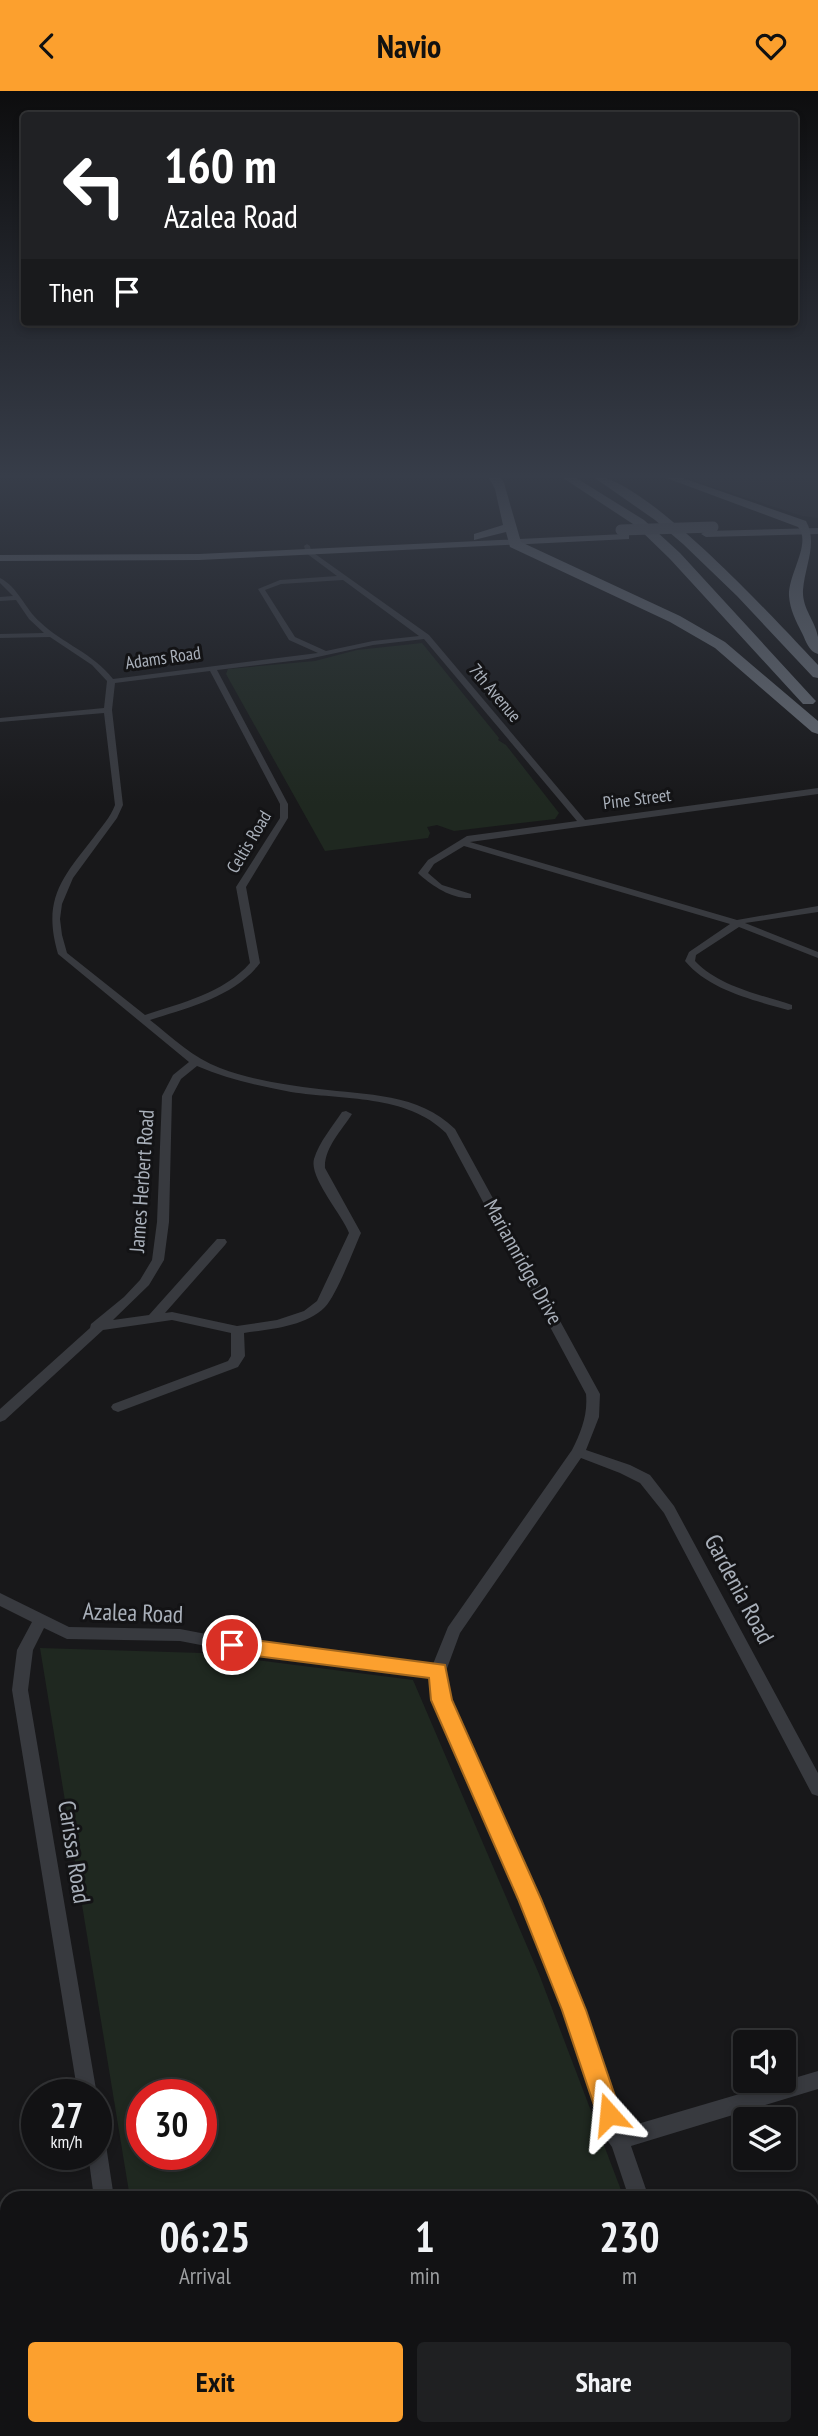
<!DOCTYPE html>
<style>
body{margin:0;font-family:"PT Sans Narrow",sans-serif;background:#1f2022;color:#f1f3f6;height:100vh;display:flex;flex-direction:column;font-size:26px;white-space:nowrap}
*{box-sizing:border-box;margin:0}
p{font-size:23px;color:#9c9ea0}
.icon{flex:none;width:38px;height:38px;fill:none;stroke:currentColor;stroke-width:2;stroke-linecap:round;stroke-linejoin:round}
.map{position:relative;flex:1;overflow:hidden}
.details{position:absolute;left:0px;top:2100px;width:819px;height:245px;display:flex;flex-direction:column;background:#121214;border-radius:21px 21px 0 0;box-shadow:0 4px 10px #0003,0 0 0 2px #313234}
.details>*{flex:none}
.guide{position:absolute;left:21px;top:21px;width:777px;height:214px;border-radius:7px;box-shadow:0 4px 10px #0003,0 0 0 2px #313234;background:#202124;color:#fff;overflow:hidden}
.fabs{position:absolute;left:733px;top:1939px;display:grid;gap:14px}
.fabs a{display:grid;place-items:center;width:63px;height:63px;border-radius:7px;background:#121214;box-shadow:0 4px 10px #0003,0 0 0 2px #313234;font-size:35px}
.speed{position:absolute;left:21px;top:1988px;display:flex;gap:14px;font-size:35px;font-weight:700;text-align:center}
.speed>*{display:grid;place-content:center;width:91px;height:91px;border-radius:50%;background:#121214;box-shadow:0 4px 10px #0003,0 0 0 2px #313234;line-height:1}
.speed small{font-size:18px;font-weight:400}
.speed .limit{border:10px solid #d22;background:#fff;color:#111}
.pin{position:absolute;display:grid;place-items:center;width:60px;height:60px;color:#fff;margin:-30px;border:4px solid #fff;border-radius:50%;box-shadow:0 2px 7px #0007}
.me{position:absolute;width:77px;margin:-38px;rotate:342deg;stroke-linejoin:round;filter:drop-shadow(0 0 5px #0008)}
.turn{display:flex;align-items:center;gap:24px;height:147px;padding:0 28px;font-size:32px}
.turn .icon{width:91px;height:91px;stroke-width:2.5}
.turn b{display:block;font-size:49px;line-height:60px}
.then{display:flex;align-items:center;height:66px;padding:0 28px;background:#0003;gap:14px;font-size:26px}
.eta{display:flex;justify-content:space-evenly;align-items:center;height:119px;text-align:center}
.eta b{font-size:42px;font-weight:700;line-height:49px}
.action{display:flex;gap:14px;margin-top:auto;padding:14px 28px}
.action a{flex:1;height:80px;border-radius:7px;background:#fca02e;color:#111;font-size:28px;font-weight:700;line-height:80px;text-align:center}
.action a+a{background:#1f2022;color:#f1f3f6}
header{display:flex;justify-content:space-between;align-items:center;height:91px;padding:0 28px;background:#fca02e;color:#111;font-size:32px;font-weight:700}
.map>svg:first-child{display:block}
</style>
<header><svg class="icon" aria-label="back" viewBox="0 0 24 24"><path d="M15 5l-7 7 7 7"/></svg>Navio<svg class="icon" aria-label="heart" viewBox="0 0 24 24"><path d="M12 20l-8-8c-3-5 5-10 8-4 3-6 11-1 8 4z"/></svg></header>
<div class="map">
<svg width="818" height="2345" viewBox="0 0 818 2345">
<rect width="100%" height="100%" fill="#18181a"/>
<!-- built -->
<path fill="#242427" d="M680 385H818V427L802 425Z"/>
<!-- green -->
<g fill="#1f2820" fill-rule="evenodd">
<path d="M422 552 499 647 498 649 506 654 559 722 555 728 454 740 437 734 427 736 430 742 428 747 325 760 226 583 228 578 315 570 357 559Z"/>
<path d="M40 1557 202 1562 413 1589 539 1883 624 2107H130ZM142 2004H201V2063H142Z"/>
<path d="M30 2338H712L714 2345H26Z"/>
</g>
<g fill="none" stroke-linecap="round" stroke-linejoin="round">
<!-- minor -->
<g fill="#383a3f" fill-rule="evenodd">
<path d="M307 453 310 455 311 460 429 544 585 729 818 697V703L470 751 737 829 818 815V821L745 832 818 861V867L739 836 696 864 695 870C720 896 759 903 792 914V918L788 919C753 909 709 899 685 870L689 861 730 833 464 755 434 773 428 782 442 794 471 803V807C452 808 434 796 420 784L418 782 428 769 467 745 577 730 424 548 373 554 308 568 217 579 288 713V727L246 796 260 872C234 906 189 916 150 929 173 947 193 967 220 977 252 989 286 994 319 998 366 1004 419 1002 455 1038L600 1303 599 1326 586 1359 630 1374 650 1384 674 1415 818 1682V1705L812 1703 664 1422 640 1392 620 1382 581 1367 460 1542 446 1580 450 1609 538 1808 583 1919 624 2037 818 1980V1998L631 2055 649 2107H629L612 2056 607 2049 608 2046 565 1919 520 1808 434 1609 431 1585 232 1560 180 1550 67 1548 44 1537 33 1559 28 1599 97 2004 96 2007V2004H78L12 1599 17 1559 32 1531 0 1515V1502L69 1536 180 1538 232 1548 433 1573 448 1536 572 1359C581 1341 588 1324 586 1303L446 1042C407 1003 342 1009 291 1001 259 995 227 988 197 975L181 988 172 1005 169 1131 164 1169 149 1194 113 1229 149 1224 217 1148H225L227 1151 225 1154 165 1222 172 1221 237 1235 277 1229 304 1220 317 1210 349 1142C342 1123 309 1087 314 1068 319 1051 333 1035 342 1021L346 1020 352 1023C342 1039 324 1057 325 1077L361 1142C354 1158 336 1205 325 1216 305 1236 270 1238 244 1242L245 1265 238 1276 118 1321 113 1319 111 1316 113 1313 228 1270 231 1265V1242L172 1229 103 1239 5 1329 0 1331V1318L90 1237 91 1233 124 1206 140 1189 152 1169 157 1131 162 1005 173 984 189 971 58 863C42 808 62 787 94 746 102 735 110 727 115 714L104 622 0 631V627L104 617 107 590 92 574 50 546 0 547V543L44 542 29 528 16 509 0 510V506L13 505 0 492V487C18 496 25 518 40 531 63 553 93 562 113 588L318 562 289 549 258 498 280 489 337 485 306 462 304 455ZM343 489 419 545 373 550 326 560 295 546 265 499 281 493ZM210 580 280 713V727L236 796 250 872C224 902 181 912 145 924L67 862 62 844 60 828 62 813 73 787 117 727 123 714 112 619 115 592Z"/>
<path d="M96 2044 103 2047 106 2054 114 2107H94L88 2063H96Z"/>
<path d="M7 2320V2338H15L10 2345H0V2323Z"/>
<path d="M717 2338H739L741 2345H719Z"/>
</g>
<!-- trunk -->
<g fill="#5c6068" fill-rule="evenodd">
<path d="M818 437V443L706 446 701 443 706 440Z"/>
<path d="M625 443 629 444V448L199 469 0 470V464L199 463Z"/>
</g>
<!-- motorway -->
<g fill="#646971" fill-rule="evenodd">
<path d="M488 385H500L504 392 521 451 680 525 725 551 818 630V643L812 641 715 557 670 531 510 456 506 441 474 449V443L503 434 495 398Z"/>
<path d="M560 385H573L644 429 680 462 813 607 816 610 813 613H803L670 468 636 435Z"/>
<path d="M592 385C641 381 781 535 818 574V587L813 586 737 505 683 453 655 429Z"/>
<path d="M661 385H677L806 430C818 452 805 474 803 499 802 518 815 529 818 546 818 552 818 558 818 563 809 561 806 550 802 542 796 530 790 519 789 505 788 483 812 452 798 436Z"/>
</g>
<!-- trunk-bridge -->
<path stroke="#5c6068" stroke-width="11" d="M621 439 713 436"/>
</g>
<!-- sky -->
<linearGradient id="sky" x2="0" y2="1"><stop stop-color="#0d0d0e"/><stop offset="0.54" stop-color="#373d49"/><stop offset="1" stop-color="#373d49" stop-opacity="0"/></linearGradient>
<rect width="818" height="713" fill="url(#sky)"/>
<!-- route -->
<path fill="#fca02e" stroke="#a4681e" stroke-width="2" d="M232 1546 445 1574 452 1609 541 1808 586 1919 621 2023 617 2032 609 2035 600 2032 562 1919 518 1808 431 1609 429 1587 232 1562 225 1560 222 1554 225 1549Z"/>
<g text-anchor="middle" stroke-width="6" stroke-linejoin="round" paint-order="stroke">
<!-- far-street labels -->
<g font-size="18" fill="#a9b0ba" stroke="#131315">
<text transform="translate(163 567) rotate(-8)" y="6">Adams Road</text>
<text transform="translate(495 602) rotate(50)" y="6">7th Avenue</text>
<text transform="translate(637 708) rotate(-7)" y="6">Pine Street</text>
<text transform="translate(249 751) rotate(-59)" y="6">Celtis Road</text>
</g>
<!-- street labels -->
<g font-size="21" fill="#a9b0ba" stroke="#131315">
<text transform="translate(142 1090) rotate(-86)" y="7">James Herbert Road</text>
<text transform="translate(523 1171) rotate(61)" y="7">Mariannridge Drive</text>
</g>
<!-- near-street labels -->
<g font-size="24" fill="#a9b0ba" stroke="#131315">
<text transform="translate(739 1498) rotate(62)" y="8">Gardenia Road</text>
<text transform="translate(133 1522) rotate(2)" y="8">Azalea Road</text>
<text transform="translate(74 1761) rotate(81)" y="8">Carissa Road</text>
</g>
</g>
</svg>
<div class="fabs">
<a><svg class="icon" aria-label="sound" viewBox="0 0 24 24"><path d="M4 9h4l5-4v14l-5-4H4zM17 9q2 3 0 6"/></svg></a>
<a><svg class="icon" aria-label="layers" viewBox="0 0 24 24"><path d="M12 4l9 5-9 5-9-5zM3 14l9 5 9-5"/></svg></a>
</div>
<div class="speed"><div>27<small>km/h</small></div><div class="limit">30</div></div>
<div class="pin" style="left:232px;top:1554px;background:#d93025"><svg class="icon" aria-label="arrive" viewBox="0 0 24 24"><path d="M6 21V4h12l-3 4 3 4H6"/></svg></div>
<svg class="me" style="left:609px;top:2023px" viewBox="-20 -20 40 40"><path d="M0-17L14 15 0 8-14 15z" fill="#fca02e" stroke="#fff" stroke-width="4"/></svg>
<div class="guide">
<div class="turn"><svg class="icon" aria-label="left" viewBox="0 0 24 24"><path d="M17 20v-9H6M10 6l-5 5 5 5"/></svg><div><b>160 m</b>Azalea Road</div></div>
<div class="then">Then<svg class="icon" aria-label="arrive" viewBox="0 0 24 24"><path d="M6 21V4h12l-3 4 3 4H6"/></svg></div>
</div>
<section class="details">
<div class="eta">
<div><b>06:25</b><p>Arrival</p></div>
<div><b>1</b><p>min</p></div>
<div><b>230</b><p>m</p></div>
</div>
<div class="action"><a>Exit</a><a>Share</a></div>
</section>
</div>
